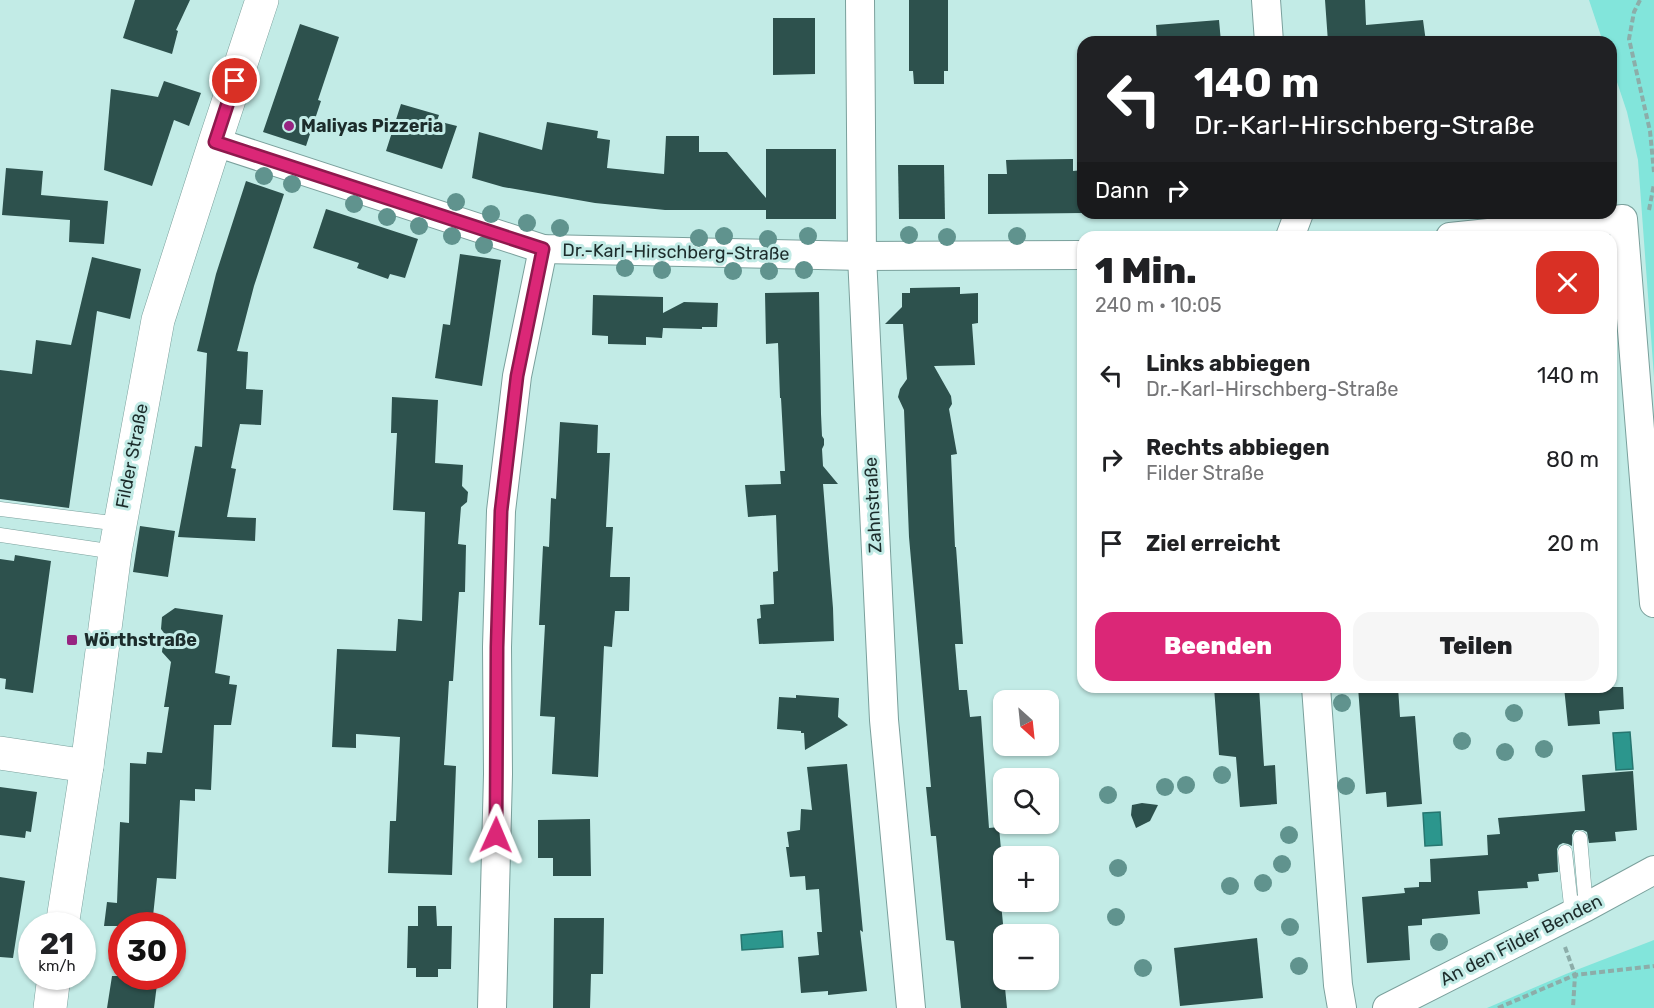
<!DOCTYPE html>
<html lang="de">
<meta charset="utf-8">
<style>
body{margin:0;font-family:Rubik,sans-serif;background:#f6f6f6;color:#202124;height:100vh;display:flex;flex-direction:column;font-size:22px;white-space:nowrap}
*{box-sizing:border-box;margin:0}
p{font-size:20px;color:#757577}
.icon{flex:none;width:33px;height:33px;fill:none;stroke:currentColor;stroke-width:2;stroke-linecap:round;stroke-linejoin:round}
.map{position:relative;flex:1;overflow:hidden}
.panel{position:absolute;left:1077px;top:231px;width:540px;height:462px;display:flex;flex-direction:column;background:#fff;border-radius:18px;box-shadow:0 2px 4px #0004}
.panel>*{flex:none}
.guide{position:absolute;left:1077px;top:36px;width:540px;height:183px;border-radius:18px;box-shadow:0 2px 4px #0004;background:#202124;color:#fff;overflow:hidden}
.needle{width:39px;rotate:153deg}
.buttons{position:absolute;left:993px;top:690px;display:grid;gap:12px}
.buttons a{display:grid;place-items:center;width:66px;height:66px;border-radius:12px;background:#fff;box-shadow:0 2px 4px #0004;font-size:30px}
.speed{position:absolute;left:18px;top:912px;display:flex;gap:12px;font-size:30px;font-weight:700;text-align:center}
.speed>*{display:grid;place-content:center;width:78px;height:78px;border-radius:50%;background:#fff;box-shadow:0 2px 4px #0004;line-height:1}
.speed small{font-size:15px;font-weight:400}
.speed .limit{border:9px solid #d22;background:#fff;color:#111}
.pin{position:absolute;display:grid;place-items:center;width:51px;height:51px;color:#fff;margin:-26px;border:3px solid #fff;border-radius:50%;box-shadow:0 2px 6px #0007}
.me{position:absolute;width:66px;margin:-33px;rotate:1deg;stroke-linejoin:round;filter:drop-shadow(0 0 4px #0008)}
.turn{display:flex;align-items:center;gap:21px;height:126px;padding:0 18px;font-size:27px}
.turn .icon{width:78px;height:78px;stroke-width:2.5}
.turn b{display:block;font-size:42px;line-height:51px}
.then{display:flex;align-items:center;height:57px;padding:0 18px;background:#0003;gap:12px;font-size:22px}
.round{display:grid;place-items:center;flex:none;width:63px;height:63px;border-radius:18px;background:#f6f6f6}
.headline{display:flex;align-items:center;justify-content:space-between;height:102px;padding:0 18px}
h1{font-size:36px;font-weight:800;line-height:45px}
.action{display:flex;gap:12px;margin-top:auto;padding:12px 18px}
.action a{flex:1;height:69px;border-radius:18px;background:#db2777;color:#fff;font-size:24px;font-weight:800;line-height:69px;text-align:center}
.action a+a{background:#f6f6f6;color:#202124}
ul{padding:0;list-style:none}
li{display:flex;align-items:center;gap:18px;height:84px;padding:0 18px}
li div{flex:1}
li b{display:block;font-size:22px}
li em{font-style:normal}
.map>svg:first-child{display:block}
</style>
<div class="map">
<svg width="1654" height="1008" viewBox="0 0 1654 1008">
<rect width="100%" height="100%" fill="#c2ebe6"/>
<!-- green -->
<g fill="#82e5db">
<path d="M1589 0H1654V377L1638 160 1627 112 1611 64V42H1603Z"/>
<path d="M1654 940V1008H1487L1566 974Z"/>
</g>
<!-- water -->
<g fill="#2c968d" stroke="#277670" stroke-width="1.5">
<path d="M1630 732 1633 769 1616 770 1613 733Z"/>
<path d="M1440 812 1442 845 1425 846 1423 813Z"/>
<path d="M782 931 783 947 742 950 741 935Z"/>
</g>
<!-- building -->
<g fill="#2d514d">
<path d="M135 0H190L176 30 178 31 172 54 123 38Z"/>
<path d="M909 0H948V71H944V84H914L913 71H909Z"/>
<path d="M1325 0H1365L1366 25 1423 20 1426 42H1328Z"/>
<path d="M773 18H815V74L773 75Z"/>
<path d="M1219 20 1221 42H1157L1156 25Z"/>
<path d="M300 24 339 37 318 100 321 101 306 146 263 132Z"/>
<path d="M164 81 201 93 189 126 174 120 152 186 104 170 111 89 158 97Z"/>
<path d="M401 104 439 115 437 121 457 126 442 169 386 151Z"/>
<path d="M547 122 598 131 597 138 610 140 607 168 664 174 666 136H699V152H727L766 198V149H836V219H766V210H665L595 203 503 187 472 178 479 132 542 150Z"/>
<path d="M1073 159V171L1083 170V213L988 214V174H1007L1006 160Z"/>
<path d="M898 165H944L945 219H899Z"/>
<path d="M6 168 43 171 41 195 108 201 104 244 69 242 70 220 2 215Z"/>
<path d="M246 181 284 194 254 286 237 351 248 352 246 389 263 390 261 425 240 424 231 468 236 469 227 517 256 518 255 541 178 537 195 446 202 447 207 353 197 351 216 274Z"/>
<path d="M326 209 418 239 405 278 390 274 388 279 357 268 359 263 313 248Z"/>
<path d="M460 254 501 260 482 386 435 378 443 324 450 325Z"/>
<path d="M92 257 141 269 130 319 97 311 69 508 0 499V370L32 374 36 340 71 345Z"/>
<path d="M960 287V294L978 293V323L972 324 975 365 934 366 951 396 952 404 949 409 957 454 951 455 955 547H956L963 644H955L959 690H967L970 717 981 716 989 828 999 827 1002 861 997 862 1004 934V937H1000L1007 1008H961L954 941 946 940 936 836H931L926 787H931L909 537 904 410 898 397 900 389 907 379 903 324H885L902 307V293H910V288Z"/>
<path d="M819 292 821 414 822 436 824 439V445L822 449 823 466 838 484H823L833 608 834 641 759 644 757 619 761 618 760 605 774 604 773 572 778 571 776 515 748 517 745 485 781 484 780 471H785L781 398H780L778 343 766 344 765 293Z"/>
<path d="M593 295 663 297V313L684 302 718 303 717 327H702V329L663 328 662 338 646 337V345L608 344V336L592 335Z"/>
<path d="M392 397 438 400 435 463 463 465 462 486 468 492 467 502 461 507 458 544 466 545 465 592H459L453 681H449L444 765 456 766 452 875 388 873 390 821H396L400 737 356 734V748L332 747 337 649 396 651 398 619 422 621 425 512 393 510 397 433H391Z"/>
<path d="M560 422 598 425 597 453H610L606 527H613L610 577H630L629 611H615L612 647 604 646 598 777 552 774 555 717 540 716 545 625H539L543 546 549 547 551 498 556 499Z"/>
<path d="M140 526 175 531 168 577 133 572Z"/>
<path d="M15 555 51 561 33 693 5 689 6 679 0 678V559L14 561Z"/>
<path d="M175 608 223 615 215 673 230 676 229 684 237 685 231 725H214L211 790 195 789V801L180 800 176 879 157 878 152 926H104L107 902 117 903 120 822 129 823 130 763 146 764 147 752 162 753 169 707H164L171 662 162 652 164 633 161 629 162 617Z"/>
<path d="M1214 687H1259L1264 766 1275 765 1277 804 1240 807 1236 757 1219 755Z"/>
<path d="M1358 687H1398L1400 717 1415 716 1422 804 1387 807 1386 792 1366 794Z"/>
<path d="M1564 687H1623L1624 709 1599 711 1600 724 1568 726Z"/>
<path d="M796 695 839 698 838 717 848 725 805 750 804 733H801V731L777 729 779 697 796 698Z"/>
<path d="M847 764 863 932 860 930 867 991 828 995V991L801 993 798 957 819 955 817 932H822L819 889 806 890 805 876 790 877 786 847H789L787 832 800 830 801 809 812 810 807 767Z"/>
<path d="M1633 771 1637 830 1615 832 1616 841 1589 843 1587 832 1583 830H1575L1572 835V846L1568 844 1563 843 1559 845 1557 849 1558 872 1538 874 1539 881 1527 882 1528 888 1478 891 1480 914 1422 919V925L1408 926 1410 960 1367 963 1362 897 1405 893 1404 888 1419 887V882H1431L1430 859 1488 855 1487 835 1500 834 1498 818 1585 811 1582 775Z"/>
<path d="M0 787 37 792 31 832 26 831 25 838 0 835Z"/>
<path d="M1142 803 1158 805 1150 821 1136 828 1131 815 1132 805Z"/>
<path d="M590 819 591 876H553V858H538V820Z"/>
<path d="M0 877 25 881 13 958 0 957Z"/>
<path d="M418 906H436L437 926H452L451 969H438V977H416V968H407L408 926H418Z"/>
<path d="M554 918H604L603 974H591L590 1008H553Z"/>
<path d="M1257 938 1263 998 1180 1006 1174 948Z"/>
<path d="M112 976H158L154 1008H107Z"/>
</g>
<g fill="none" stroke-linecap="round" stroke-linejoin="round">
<!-- lane casing -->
<g stroke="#7aa09c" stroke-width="15">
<g id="lane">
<path d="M0 509 120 524"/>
<path d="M0 535 115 552"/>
<path d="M1580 838 1586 907"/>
<path d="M1565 852 1572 914"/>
</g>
</g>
<!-- street casing -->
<g stroke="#7aa09c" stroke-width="30">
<g id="street">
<path d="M860 0 862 256 884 720 911 1008"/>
<path d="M1266 0 1269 42"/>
<path d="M215 142 543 249 862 256 1083 255"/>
<path d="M1290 237 1299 213"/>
<path d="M1450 237 1623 219 1654 603"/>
<path d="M1316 687 1338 985 1342 1008"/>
<path d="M492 1008 498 774 497 647 501 511 517 376 543 249"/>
<path d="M1387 1008 1586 907 1654 870"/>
</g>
</g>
<!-- secondary casing -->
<g stroke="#7aa09c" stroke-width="34">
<g id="secondary">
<path d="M0 753 87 766"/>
<path d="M62 926 87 766 115 552 158 320 215 142 262 0"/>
<path d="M50 1008 54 976"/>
</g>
</g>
<!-- path -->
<g stroke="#8cada9" stroke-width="4" stroke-dasharray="6 3" stroke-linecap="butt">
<path d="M1640 0 1634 12 1629 39 1650 131 1654 172"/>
<path d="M1649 210 1654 184"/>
<path d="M1565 947 1575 975 1573 1008"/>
<path d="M1498 1008 1575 975 1654 966"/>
</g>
<!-- lane -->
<use href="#lane" stroke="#fff" stroke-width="14"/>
<!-- street -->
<use href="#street" stroke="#fff" stroke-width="28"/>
<!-- secondary -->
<use href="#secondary" stroke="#fff" stroke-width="33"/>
</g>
<!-- trees -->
<g fill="#60938e">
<circle cx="264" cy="176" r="9"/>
<circle cx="292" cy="184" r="9"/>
<circle cx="456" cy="202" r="9"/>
<circle cx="354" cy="204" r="9"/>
<circle cx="491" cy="214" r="9"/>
<circle cx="387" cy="217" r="9"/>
<circle cx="527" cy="223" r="9"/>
<circle cx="419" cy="226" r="9"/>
<circle cx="560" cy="228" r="9"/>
<circle cx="909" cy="235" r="9"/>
<circle cx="452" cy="236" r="9"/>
<circle cx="724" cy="236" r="9"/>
<circle cx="808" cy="236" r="9"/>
<circle cx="1017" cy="236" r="9"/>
<circle cx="947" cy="237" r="9"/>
<circle cx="699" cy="238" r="9"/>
<circle cx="768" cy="239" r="9"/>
<circle cx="484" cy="245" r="9"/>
<circle cx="625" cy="268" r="9"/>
<circle cx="662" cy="270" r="9"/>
<circle cx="804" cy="270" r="9"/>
<circle cx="733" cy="271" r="9"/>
<circle cx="769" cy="271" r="9"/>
<circle cx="1342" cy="703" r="9"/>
<circle cx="1514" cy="713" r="9"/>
<circle cx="1462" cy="741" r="9"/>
<circle cx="1544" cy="749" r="9"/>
<circle cx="1505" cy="752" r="9"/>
<circle cx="1222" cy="775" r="9"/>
<circle cx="1186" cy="785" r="9"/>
<circle cx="1346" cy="786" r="9"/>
<circle cx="1165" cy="787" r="9"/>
<circle cx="1108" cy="795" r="9"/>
<circle cx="1289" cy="835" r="9"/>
<circle cx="1282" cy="864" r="9"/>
<circle cx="1118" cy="868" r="9"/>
<circle cx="1263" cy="883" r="9"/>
<circle cx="1230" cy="886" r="9"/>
<circle cx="1116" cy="917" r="9"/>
<circle cx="1290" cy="927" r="9"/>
<circle cx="1439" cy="942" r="9"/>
<circle cx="1299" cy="966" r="9"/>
<circle cx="1143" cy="968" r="9"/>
</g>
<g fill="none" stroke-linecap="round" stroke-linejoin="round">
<!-- route casing -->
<g stroke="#8e194d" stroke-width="15">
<path id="route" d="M235 81 215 142 543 249 517 376 501 511 497 647 496 835"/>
</g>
<!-- route -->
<use href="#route" stroke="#db2777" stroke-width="10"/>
</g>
<!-- markers -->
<g fill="#972481" stroke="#c2ebe6" stroke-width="2">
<circle cx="289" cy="126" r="6"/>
<rect x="66" y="634" width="12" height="12" rx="3"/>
</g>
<g text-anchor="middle" stroke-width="6" stroke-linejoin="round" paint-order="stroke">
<!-- poi labels -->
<g font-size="18" font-weight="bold" fill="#1c2c2b" stroke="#c2ebe6" text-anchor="start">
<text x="301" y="132">Maliyas Pizzeria</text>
<text x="84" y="646">Wörthstraße</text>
</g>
<!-- street labels -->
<g font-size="18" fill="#1c2c2b" stroke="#c2ebe6">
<text transform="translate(676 252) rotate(1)" y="6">Dr.-Karl-Hirschberg-Straße</text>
<text transform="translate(132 456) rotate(-79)" y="6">Filder Straße</text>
<text transform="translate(873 505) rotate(-93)" y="6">Zahnstraße</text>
<text transform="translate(1521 940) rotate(-27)" y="6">An den Filder Benden</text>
</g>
</g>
</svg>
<div class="buttons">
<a><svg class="needle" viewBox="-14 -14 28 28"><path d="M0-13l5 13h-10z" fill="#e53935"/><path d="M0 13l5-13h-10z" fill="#757577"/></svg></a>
<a><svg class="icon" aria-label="search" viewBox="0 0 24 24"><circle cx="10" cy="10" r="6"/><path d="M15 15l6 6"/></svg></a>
<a>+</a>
<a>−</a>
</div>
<div class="speed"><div>21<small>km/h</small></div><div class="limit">30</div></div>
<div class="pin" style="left:235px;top:81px;background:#d93025"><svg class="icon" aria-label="arrive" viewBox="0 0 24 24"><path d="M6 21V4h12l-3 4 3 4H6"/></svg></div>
<svg class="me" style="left:496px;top:835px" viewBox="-20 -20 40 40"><path d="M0-17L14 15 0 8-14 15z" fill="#db2777" stroke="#fff" stroke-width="4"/></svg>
<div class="guide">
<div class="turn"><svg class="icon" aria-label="left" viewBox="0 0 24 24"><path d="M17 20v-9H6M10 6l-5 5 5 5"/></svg><div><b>140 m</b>Dr.-Karl-Hirschberg-Straße</div></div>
<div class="then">Dann<svg class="icon" aria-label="right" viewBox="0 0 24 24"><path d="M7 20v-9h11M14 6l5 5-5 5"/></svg></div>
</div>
<section class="panel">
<div class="headline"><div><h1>1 Min.</h1><p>240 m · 10:05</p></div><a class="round" style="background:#d93025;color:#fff"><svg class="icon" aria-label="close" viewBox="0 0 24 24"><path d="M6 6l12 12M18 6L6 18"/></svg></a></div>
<ul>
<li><svg class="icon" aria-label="left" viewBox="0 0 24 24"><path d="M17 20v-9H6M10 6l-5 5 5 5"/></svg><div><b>Links abbiegen</b><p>Dr.-Karl-Hirschberg-Straße</p></div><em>140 m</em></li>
<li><svg class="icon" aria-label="right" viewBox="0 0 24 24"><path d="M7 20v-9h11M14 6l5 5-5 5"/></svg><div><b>Rechts abbiegen</b><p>Filder Straße</p></div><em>80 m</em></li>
<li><svg class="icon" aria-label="arrive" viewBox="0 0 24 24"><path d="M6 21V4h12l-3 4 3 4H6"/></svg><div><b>Ziel erreicht</b></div><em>20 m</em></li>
</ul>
<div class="action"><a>Beenden</a><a>Teilen</a></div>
</section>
</div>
